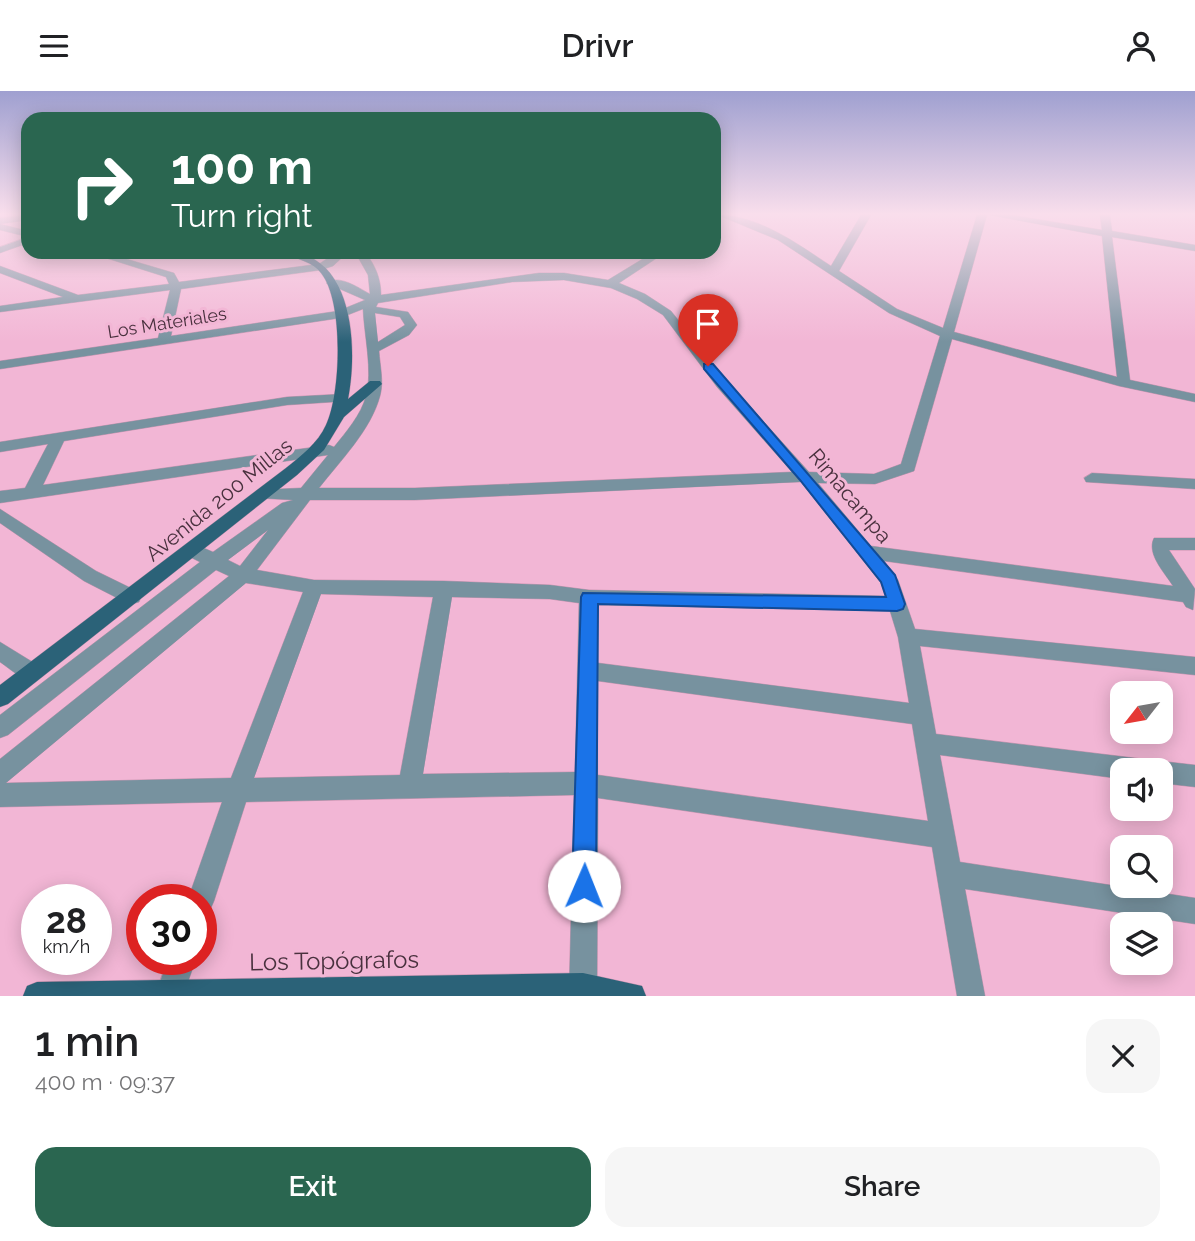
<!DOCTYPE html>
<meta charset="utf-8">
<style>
body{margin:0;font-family:Raleway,sans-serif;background:#f6f6f6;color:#202124;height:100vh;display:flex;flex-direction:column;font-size:26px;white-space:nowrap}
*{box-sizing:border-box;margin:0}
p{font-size:23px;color:#757577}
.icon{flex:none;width:38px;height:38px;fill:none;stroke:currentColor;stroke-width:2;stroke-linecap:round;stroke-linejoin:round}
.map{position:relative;height:905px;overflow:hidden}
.sheet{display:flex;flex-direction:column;background:#fff;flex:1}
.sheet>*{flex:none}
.hud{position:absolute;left:21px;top:21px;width:700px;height:147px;border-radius:21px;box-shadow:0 4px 18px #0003;background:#2a6650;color:#fff;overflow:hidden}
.needle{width:46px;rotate:239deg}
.buttons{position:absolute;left:1110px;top:590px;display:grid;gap:14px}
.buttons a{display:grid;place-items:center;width:63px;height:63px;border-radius:14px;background:#fff;box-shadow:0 4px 18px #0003;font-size:35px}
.speed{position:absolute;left:21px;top:793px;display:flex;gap:14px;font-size:35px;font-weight:700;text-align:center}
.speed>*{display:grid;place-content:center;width:91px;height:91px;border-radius:50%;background:#fff;box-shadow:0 4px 18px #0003;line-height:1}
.speed small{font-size:18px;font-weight:400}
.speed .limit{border:10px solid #d22;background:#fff;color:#111}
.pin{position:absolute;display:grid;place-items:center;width:60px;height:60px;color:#fff;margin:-72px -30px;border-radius:50% 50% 50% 0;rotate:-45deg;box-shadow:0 0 7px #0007}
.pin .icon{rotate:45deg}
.me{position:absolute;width:77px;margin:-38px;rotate:1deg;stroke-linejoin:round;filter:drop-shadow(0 0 5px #0008)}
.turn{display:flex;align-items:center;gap:24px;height:147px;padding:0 35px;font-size:32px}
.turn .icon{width:91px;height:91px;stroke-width:2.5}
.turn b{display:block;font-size:49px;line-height:60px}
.round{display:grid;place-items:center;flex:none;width:74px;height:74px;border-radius:21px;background:#f6f6f6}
.head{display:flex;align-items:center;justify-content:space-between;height:119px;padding:0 35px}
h1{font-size:42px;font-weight:600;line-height:52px}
.primary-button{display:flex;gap:14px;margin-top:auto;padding:14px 35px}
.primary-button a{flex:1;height:80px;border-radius:21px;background:#2a6650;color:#fff;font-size:28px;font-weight:600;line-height:80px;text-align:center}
.primary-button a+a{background:#f6f6f6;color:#202124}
header{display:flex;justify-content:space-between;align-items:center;height:91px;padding:0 35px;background:#fff;font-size:32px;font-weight:600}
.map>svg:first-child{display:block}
</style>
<header><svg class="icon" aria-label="menu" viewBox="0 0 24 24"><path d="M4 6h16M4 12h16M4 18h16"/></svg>Drivr<svg class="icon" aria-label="person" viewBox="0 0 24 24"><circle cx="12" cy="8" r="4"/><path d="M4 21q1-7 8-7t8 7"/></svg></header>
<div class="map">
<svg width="1195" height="905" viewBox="0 0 1195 905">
<rect width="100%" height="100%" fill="#f2b6d5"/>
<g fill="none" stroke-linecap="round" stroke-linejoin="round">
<!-- minor casing -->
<g stroke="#c996b1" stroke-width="1">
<g id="minor">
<path d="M28 124V129L0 133V127Z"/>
<path d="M718 124C759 124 799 154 831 175L861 124H871L839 180 897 218 943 237 977 124H987L954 241 1117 286 1102 145 990 124H1012L1102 139 1100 124H1110L1112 140 1195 154V160L1112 146 1130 289 1195 303V311L1119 295 952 248 914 380 875 393 818 392 871 455 1173 495C1165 482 1146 463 1154 447H1195V459H1169L1195 498 1193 519 1186 516 1183 511 884 470 898 489 915 538 1195 566V584L920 555 936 643 1143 668 1152 673 1160 670 1195 674V696L1160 692V679H1122V688L940 664 960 771 1195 807V833L965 798 985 905H957L932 756 598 707 597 905H569L574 704 246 711 214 810 210 819 201 823V808H188L222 711 0 716V668L229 485 216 479 8 644 0 647V624L200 471 186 464 183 459 186 454 192 452 213 461 282 412 293 409 257 407 255 403 257 399 301 397 328 364 0 412V400L25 397 48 353 0 361V351L287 306 343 303 348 304V310L287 314 64 350 43 394 329 354 334 356C346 341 361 324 366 305 373 281 364 243 363 218L340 227 0 278V270L158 247 170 199 0 221V215L63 206 0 182V175L78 204 169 193 166 186 87 161H103L174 182 179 191 319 173 337 161H348L333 175 321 179 181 198 171 245 338 220 365 209 326 192C339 183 357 196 370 203L368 184 355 161H365C375 174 381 187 381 204L539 182H564L608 189 654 161H666L619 192 645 203 671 220 727 290 809 381 874 383 901 373 940 245 889 222 778 149ZM564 189 611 197 637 208 663 224 717 296 792 381 415 397H319C340 370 371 339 380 305 384 291 380 275 379 260L409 244 417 234 408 221 376 216 378 212 512 191ZM375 222 400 226 405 234 378 251ZM801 391 881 492 885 505 589 499 550 494 444 490 314 489 257 479 310 409H415ZM268 439 240 475 228 469ZM246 492 303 501 231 687 6 692ZM321 503 433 506 400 684 254 687ZM452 506 550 508 579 512 575 681 423 683ZM598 514 890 520 898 546 909 612 598 572ZM598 590 912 633 928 730 598 684Z"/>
<path d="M0 133 28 140V146L0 139Z"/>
<path d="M28 146V152L0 162V156Z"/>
<path d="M1092 382 1195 388V398L1086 391 1084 387Z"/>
<path d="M0 418 96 480 139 501 141 506 139 511 132 513 125 511 84 490 0 432Z"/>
<path d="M0 551 39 575 42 581 39 587C25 593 12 579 0 571Z"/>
<path d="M168 868H196L183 905H155Z"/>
</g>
</g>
<!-- major casing -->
<g stroke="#c996b1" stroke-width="1">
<g id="major">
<path d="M285 161C354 161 358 257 348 308L370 290H380L382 293 344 326 324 359 297 384 8 613 0 616V594L286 377C301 365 318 352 326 334 341 303 344 210 321 182 312 170 296 169 285 161Z"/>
<path d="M583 882 642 895 646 905H23L27 895 37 891Z"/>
</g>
</g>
<!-- minor -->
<use href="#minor" fill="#77929f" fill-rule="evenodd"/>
<!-- major -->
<use href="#major" fill="#2b6278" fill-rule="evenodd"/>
</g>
<!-- sky -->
<linearGradient id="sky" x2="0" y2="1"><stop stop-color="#9fa0d0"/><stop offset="0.49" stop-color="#f9deec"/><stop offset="1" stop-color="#f9deec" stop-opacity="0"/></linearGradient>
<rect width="1195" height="251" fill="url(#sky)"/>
<!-- route -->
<path fill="#1a73e8" stroke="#114b97" stroke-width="2" d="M704 273H713L895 484 905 513 903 518 897 520 598 513 596 795 593 804 584 807 576 804 572 795 581 506 583 502 886 506 881 491 800 389 704 278Z"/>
<g text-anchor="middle" stroke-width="6" stroke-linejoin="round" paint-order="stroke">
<!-- far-street labels -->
<g font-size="18" fill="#49313e" stroke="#f2b6d5">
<text transform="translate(167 232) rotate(-9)" y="6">Los Materiales</text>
</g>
<!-- street labels -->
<g font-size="21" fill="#49313e" stroke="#f2b6d5">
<text transform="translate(850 405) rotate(50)" y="7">Rimacampa</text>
<text transform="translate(219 409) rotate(-39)" y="7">Avenida 200 Millas</text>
</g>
<!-- near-street labels -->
<g font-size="24" fill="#49313e" stroke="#f2b6d5">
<text transform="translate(334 870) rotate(-1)" y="8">Los Topógrafos</text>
</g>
</g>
</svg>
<div class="buttons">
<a><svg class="needle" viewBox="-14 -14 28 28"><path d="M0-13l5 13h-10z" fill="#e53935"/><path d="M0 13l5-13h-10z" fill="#757577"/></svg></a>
<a><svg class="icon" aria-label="sound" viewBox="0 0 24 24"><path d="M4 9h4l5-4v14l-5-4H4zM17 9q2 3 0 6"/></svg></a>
<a><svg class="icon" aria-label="search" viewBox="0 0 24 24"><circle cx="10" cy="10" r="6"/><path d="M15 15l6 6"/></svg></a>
<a><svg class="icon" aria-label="layers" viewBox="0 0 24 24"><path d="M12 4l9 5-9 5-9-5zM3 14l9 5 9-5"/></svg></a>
</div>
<div class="speed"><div>28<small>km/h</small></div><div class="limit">30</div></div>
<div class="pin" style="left:708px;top:275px;background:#d93025"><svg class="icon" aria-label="arrive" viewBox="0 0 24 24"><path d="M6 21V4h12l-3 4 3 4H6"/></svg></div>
<svg class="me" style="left:584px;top:795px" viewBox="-20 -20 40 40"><circle r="19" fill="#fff"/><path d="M0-13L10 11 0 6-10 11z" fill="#1a73e8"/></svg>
<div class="hud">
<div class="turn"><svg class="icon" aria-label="right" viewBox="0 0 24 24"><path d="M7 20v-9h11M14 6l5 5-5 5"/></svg><div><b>100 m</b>Turn right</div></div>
</div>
</div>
<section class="sheet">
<div class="head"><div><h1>1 min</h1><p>400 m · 09:37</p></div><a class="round"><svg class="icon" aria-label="close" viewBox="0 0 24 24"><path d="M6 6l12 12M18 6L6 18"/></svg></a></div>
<div class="primary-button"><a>Exit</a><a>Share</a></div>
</section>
